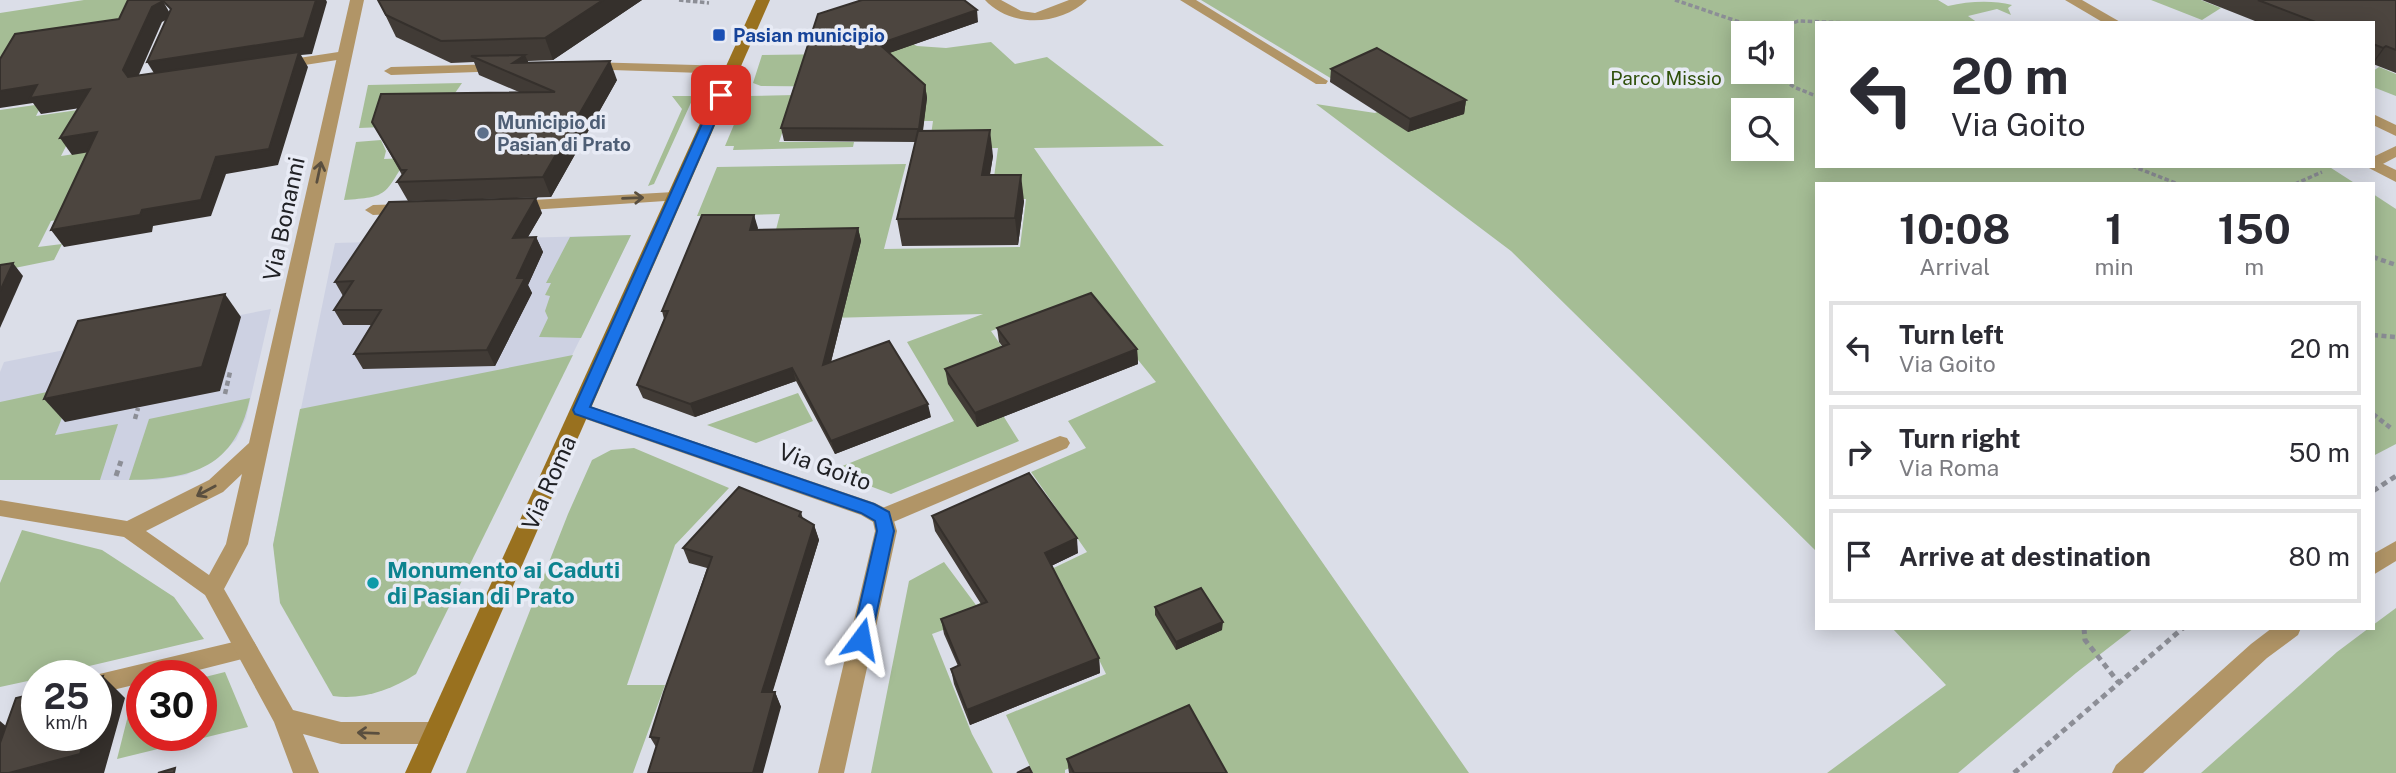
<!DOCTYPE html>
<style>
body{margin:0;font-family:"Public Sans",sans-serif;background:#f7f7f7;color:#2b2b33;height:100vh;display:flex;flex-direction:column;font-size:26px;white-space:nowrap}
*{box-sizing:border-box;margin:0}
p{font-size:23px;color:#7c7c81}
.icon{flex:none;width:38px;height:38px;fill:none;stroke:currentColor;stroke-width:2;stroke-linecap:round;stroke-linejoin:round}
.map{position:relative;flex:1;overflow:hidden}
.details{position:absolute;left:1815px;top:182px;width:560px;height:448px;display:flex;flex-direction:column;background:#fff;border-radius:0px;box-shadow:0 4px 18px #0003}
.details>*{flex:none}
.guide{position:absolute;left:1815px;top:21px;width:560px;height:147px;border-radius:0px;box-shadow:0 4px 18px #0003;background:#fff;color:#2b2b33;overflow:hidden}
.tools{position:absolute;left:1731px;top:21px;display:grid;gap:14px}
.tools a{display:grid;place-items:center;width:63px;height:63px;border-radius:0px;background:#fff;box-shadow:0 4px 18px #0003;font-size:35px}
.speed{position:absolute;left:21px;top:660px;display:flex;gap:14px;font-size:35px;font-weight:700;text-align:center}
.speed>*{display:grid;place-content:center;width:91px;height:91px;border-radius:50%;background:#fff;box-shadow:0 4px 18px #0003;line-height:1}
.speed small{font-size:18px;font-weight:400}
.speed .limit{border:10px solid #d22;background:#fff;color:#111}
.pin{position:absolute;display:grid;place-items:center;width:60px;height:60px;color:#fff;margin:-30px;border-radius:14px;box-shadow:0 4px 10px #0006}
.me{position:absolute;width:77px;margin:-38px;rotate:13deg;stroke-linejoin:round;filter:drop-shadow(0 0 5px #0008)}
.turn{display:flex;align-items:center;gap:24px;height:147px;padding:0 21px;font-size:32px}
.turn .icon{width:91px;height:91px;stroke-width:2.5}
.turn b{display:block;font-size:49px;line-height:60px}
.eta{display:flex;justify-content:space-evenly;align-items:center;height:119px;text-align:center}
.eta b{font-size:42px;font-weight:700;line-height:49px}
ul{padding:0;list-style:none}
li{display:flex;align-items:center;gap:21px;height:94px;margin:0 14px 10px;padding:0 7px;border:4px solid #e1e1e2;border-radius:0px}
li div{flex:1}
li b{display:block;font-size:26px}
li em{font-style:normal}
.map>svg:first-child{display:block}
</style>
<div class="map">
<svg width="2396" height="773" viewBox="0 0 2396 773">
<rect width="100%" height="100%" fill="#dbdee8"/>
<!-- built -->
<g fill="#cdd1e2">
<path d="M631 235 509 484 273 545 335 243Z"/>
<path d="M271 309 246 418 236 440 215 460 186 475 157 480H0V372L4 362Z"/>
</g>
<!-- green -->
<g fill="#a5bd95" fill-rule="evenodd">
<path d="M84 0H137L151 10 0 86V13Z"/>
<path d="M1201 0H1938L1948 6C1969 1 1993 0 2012 5L2008 8 2011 15 1997 9 1968 16 1978 23H1816V166H2328L2356 184H1816V551L1511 251 1316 104 1375 113 1426 90 1332 79ZM1743 33H1782V72H1743ZM1743 110H1782V149H1743Z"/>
<path d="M2151 0H2201L2221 8 2202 20Z"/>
<path d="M895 35 917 46 946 48 991 42 1015 64 1047 57 1164 146 1034 148 1469 773H1223L1191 715 1065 770V773H1033L1006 715 1106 674 1063 586 932 634 972 734 993 773H871L909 581 944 562 976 605 1087 552 1031 472 1086 448 1068 421 1156 382 1086 296 991 331 1036 395 999 409 1019 441 891 494 830 471 954 421 907 342 983 314 753 320 780 214 697 216 717 167 906 164 884 249 1020 247 1026 199H991L998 148 929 149 933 121H873L879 87 761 86 753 83 762 55 838 54 865 42Z"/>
<path d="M2379 67 2396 74V96L2373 87V71Z"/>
<path d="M462 83 444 109 383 127 359 128 368 85Z"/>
<path d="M795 95 779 142H854L853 147 733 150 734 146H725L746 96Z"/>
<path d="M672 96H694L654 184 648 186 682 109Z"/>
<path d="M42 104 36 116 85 109 61 156 120 147 74 217 51 221 38 247 62 244 54 260 0 271V110Z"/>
<path d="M381 140 386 151 384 159 407 158C384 195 389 197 344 200L356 142Z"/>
<path d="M2373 194 2396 209V444L2373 456Z"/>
<path d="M631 235 581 338 539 337 548 318 545 311 550 296 545 295 551 283H546L570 237Z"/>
<path d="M573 355 416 674C391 690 363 700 333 696L280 603 273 545 300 409Z"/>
<path d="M75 386 55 435 118 424 100 480H0V402Z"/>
<path d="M798 393 813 421 756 443 707 425Z"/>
<path d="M250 398C235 467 194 479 129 480L149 419Z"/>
<path d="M634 448 729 488 675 545 627 685H665L633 773H466L568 514 592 460 611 450Z"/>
<path d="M22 530 102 550 174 597 204 639 51 675 37 676V679L0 687V583Z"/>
<path d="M2396 608V773H2201L2337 652 2369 628H2373V625Z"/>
<path d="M1892 628H2134L2076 673 1958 773H1827L1946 685Z"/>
<path d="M225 672 248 727 117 759 134 692 142 691V735H201V678Z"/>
</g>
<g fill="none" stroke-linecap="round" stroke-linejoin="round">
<!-- path-far2 -->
<g stroke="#8c8e96" stroke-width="3.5" stroke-dasharray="4.5 2.5" stroke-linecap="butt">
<path d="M679 0 709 3"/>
<path d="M1675 0 1769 32"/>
<path d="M1768 33 1798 21 1852 23"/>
<path d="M1773 72 1794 87 1816 96"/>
<path d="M2132 166 2178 184"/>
<path d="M2295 184 2322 172"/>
</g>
<!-- path-far1 -->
<g stroke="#8c8e96" stroke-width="4.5" stroke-dasharray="5 3.5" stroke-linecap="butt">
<path d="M2373 257 2396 265"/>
<path d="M2373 335 2396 337"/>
<path d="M225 394 230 372"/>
<path d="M2373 414 2392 429"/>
<path d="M135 419 138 408"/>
</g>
<!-- path -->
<g stroke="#8c8e96" stroke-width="5" stroke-dasharray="6 4.5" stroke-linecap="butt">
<path d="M116 476 121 461"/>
<path d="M2373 491 2396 476"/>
<path d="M2084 628 2085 640 2119 683"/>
<path d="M2014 773 2183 628"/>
</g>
<!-- service -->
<g fill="#b19567" fill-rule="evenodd">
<path d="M345 51 350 52V58L279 69 272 65 279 61Z"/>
<path d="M587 62 732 66 739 70 732 74 582 69 580 66 582 63Z"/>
<path d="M501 64 508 68 506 71 391 75 384 71 391 67Z"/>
<path d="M2373 114 2396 125V136L2373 125Z"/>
<path d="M2396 146V157L2379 166H2367H2373V157Z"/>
<path d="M674 192 682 197 680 200 515 211 507 206 515 201Z"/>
<path d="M408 204 414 205 416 209 414 213 373 215 365 210 373 205Z"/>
<path d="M1060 436 1067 438 1070 443 1067 448 891 523 883 525 875 523 872 517 875 511Z"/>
<path d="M246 639 254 642 258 649 254 656 175 676H142V683L96 694V676H91Z"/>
</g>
<!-- minor -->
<g fill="#b19567" fill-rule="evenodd">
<path d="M350 0H364L248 544 224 589 293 710 341 722H436L445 725 448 733 445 741 436 744H341L303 734 319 773H293L274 722 205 595 124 537 0 516V500L127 521 209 480 249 443ZM242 474 226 544 209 575 146 531 223 492Z"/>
<path d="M985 0H1001L1021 11 1035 13 1069 0H1087C1060 26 1011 28 985 0Z"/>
<path d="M1180 0H1196L1328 81 1326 84H1316Z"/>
<path d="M2065 0H2082L2122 23H2104Z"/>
<path d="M2373 159 2396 170V182L2367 167 2373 166Z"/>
<path d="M581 403 875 503 891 511 897 531 844 773H818L875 531 873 522 861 515 574 415 571 410 574 405Z"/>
</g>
<!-- tertiary -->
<g fill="#b19567" fill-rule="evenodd">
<path d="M2396 541V561L2373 575V554Z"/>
<path d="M2272 628H2301L2298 635 2267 658 2143 773H2112L2116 765 2251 644Z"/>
</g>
<!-- secondary -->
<path fill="#99711f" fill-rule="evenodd" d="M756 0H770L431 773H405Z"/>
</g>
<!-- wall -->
<g fill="#413b36">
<path d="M378 0H642L553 60 528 61V62L617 80 551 197 408 201 397 182 402 175 372 122 519 92 479 75 474 62 451 63 396 37Z"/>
<path d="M2202 0H2396V73L2373 64V23H2260Z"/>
<path d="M818 14 978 22 889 53 925 85 927 98 923 131 993 156 990 175 1024 201 1018 245 902 246 897 219 915 142 784 141 781 128Z"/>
<path d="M1331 69 1466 100 1464 114 1408 132 1330 82Z"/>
<path d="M542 213 528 237H536L543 252 528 285 532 293 495 366 363 369 354 354 371 325H343L334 310 343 296 335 282Z"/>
<path d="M754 215 757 230 858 228 861 241 831 362 931 417 835 454 796 381 695 417 643 398 637 385 664 319 662 311Z"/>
<path d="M997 328 1137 349 1138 364 977 427 948 384 945 369 1003 347 999 342Z"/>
<path d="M801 512 803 519 814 525 819 540 772 692H775L781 707 656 747 650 737 707 568 689 563 683 548Z"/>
<path d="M932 516 1078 553 1051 566 1099 658 1100 673 970 725 954 684 951 669 958 666 944 634 941 619 981 604 935 531Z"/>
<path d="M1155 607 1222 630 1176 650 1155 615Z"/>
<path d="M1067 759 1227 773H1069Z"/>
</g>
<!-- shaded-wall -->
<g fill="#35302c">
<path d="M316 0H326L327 2 312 54 301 55 308 67 278 165 226 174 211 216 153 226 152 232 64 247 51 230 157 78 147 62Z"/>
<path d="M603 0H642L553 60 545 38Z"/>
<path d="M163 1 172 17 162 22 134 86 123 70 152 7Z"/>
<path d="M977 10 978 22 881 56 879 44Z"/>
<path d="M2386 46 2373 64V62L2383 48Z"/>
<path d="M525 55 533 74 513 63Z"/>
<path d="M610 61 617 80 551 197 543 177Z"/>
<path d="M37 85 90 89 100 105 41 114 33 103 0 108V91Z"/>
<path d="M925 85 927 98 921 142 919 129Z"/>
<path d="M1466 100 1464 114 1408 132 1410 119Z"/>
<path d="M990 130 993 156 985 202 982 175Z"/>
<path d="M97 132 108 149 72 155 60 138Z"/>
<path d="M1021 175 1024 201 1018 245 1015 218Z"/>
<path d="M536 198 542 213 519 252 513 238Z"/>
<path d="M754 215 758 228 754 243 750 230Z"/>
<path d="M858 228 861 241 827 378 823 365Z"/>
<path d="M536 237 543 252 528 285 532 293 495 366 487 350 517 278Z"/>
<path d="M13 263 23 276 0 328V291Z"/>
<path d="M225 294 241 317 220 391 65 422 44 399Z"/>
<path d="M1137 349 1138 364 977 427 975 413Z"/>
<path d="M792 368 796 381 695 417 690 404Z"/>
<path d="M928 404 931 417 835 454 831 441Z"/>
<path d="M814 525 819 540 768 707 762 692Z"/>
<path d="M1077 538 1078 553 1047 568 1045 553Z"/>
<path d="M1223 622 1222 630 1176 650V642Z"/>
<path d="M1099 658 1100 673 970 725 967 710Z"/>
<path d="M103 676 125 698 104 773H9L86 735H96V698Z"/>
<path d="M775 692 781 707 763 773H753Z"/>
<path d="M0 721 7 727 0 750Z"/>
</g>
<!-- building -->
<g fill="#4c453f" stroke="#35302c" stroke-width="2">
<path d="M128 0H316L304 38 147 62 171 9 163 1 152 7 123 70 128 77 299 52 269 149 216 157 201 200 142 210 140 215 51 230 97 132 60 138 90 89 30 98 37 85 0 91V59L15 34 119 19Z"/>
<path d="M378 0H603L545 38 441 41 386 15Z"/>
<path d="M862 0H964L977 10 879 44 925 85 919 129 781 128 818 14Z"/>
<path d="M2258 0H2396V50L2386 46 2383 48 2373 44V23H2318Z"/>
<path d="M1377 48 1466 100 1410 119 1331 69Z"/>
<path d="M525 55 513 63 610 61 543 177 397 182 406 170H401L372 122 381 94 555 92 471 56Z"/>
<path d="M990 130 982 175H1021L1015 218 897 219 918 131Z"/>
<path d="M536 198 513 238 536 237 517 278H525L487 350 354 354 381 310H334L353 281 335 282 389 202Z"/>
<path d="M702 215H754L750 230 858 228 823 365 889 341 928 404 831 441 792 368 690 404 637 385 668 311H662Z"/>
<path d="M13 263 0 291V265Z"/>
<path d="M1091 293 1137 349 975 413 945 369 1009 344 997 328Z"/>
<path d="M225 294 202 367 44 399 78 321Z"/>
<path d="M1029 473 1077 538 1045 553 1099 658 967 710 951 669 960 665 941 619 987 602 932 516Z"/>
<path d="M739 487 801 512 799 516 814 525 762 692H775L753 773H648L659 738 650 737 664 692 712 557 683 548Z"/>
<path d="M1201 588 1223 622 1176 642 1155 607Z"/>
<path d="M103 676 96 698V678Z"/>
<path d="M37 693V735H86L80 754 9 773H0V743L16 698Z"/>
<path d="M1189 705 1227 773H1074L1067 759Z"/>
<path d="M1029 767 1032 773H1017Z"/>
<path d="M175 768 174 773H158Z"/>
</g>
<!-- one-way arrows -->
<defs><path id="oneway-shaft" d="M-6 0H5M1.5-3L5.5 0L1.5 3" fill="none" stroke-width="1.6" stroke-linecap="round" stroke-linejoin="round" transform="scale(1.75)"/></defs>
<g stroke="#5a4f3f">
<use href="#oneway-shaft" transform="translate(319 172) rotate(-78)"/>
<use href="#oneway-shaft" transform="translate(633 198) rotate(-2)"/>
<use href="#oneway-shaft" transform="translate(206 491) rotate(152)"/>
<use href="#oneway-shaft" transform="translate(368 733) rotate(-178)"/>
</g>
<!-- route -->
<path fill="#1a73e8" stroke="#114b97" stroke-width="2" d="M721 92 727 95 590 407 874 504 889 512 894 531 871 639 868 644 861 647 854 644 852 639 877 531 875 521 861 513 575 414 573 410 715 95Z"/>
<!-- markers -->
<rect fill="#1a4fb4" stroke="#e8ebf5" stroke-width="2.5" x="712" y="28" width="14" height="14" rx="3.5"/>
<circle fill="#5c6f8a" stroke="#e8ebf5" stroke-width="2.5" cx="483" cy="133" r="7"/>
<circle fill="#0f9aa8" stroke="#e8ebf5" stroke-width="2.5" cx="373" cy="583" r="7"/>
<g text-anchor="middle" stroke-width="7" stroke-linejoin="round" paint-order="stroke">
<!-- far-transit labels -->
<g font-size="19" font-weight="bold" fill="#164399" stroke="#e8ebf5" text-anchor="start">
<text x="733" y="42">Pasian municipio</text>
</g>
<!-- far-park labels -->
<g font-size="19" fill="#2f500a" stroke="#e8ebf5">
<text x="1666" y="85">Parco Missio</text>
</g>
<!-- far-service labels -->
<g font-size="19" font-weight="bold" fill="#4e5e75" stroke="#e8ebf5" text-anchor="start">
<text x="497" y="129">Municipio di<tspan x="497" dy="22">Pasian di Prato</tspan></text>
</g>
<!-- street labels -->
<g font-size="23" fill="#202125" stroke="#e8ebf5">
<text transform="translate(284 219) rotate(-78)" y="8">Via Bonanni</text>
<text transform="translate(825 467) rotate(20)" y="8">Via Goito</text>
<text transform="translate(549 483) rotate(-66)" y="8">Via Roma</text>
</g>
<!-- culture labels -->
<g font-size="23" font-weight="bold" fill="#0d838f" stroke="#e8ebf5" text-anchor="start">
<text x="387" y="578">Monumento ai Caduti<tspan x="387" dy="26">di Pasian di Prato</tspan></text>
</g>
</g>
</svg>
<div class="tools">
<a><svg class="icon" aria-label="sound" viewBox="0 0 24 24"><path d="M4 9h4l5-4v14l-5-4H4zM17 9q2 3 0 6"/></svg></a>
<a><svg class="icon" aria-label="search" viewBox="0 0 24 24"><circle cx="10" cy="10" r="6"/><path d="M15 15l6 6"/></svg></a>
</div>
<div class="speed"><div>25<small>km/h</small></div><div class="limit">30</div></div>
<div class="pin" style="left:721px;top:95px;background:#d93025"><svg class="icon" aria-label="arrive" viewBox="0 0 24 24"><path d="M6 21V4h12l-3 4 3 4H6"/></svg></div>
<svg class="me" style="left:861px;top:639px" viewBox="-20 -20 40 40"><path d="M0-17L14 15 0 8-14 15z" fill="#1a73e8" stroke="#fff" stroke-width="4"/></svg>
<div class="guide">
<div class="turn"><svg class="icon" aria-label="left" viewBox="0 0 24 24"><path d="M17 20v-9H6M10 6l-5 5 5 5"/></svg><div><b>20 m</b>Via Goito</div></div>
</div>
<section class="details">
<div class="eta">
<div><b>10:08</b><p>Arrival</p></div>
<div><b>1</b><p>min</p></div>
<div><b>150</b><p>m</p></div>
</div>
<ul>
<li><svg class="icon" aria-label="left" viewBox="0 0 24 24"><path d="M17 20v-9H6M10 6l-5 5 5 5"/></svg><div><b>Turn left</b><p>Via Goito</p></div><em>20 m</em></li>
<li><svg class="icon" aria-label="right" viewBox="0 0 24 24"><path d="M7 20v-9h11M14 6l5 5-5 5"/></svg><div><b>Turn right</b><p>Via Roma</p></div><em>50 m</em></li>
<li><svg class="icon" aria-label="arrive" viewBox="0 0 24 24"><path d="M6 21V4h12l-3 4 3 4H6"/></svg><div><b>Arrive at destination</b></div><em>80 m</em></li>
</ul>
</section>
</div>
